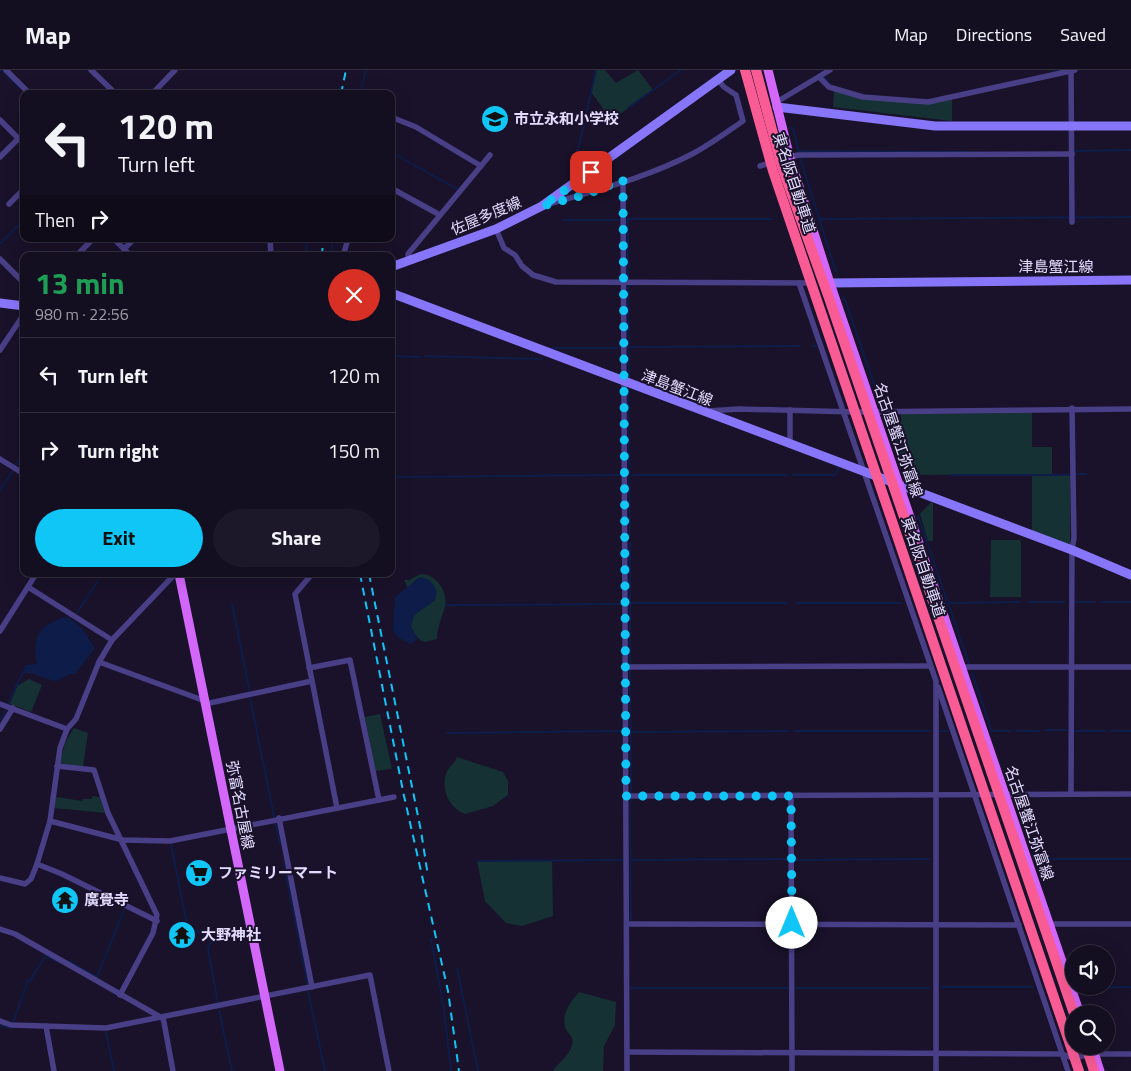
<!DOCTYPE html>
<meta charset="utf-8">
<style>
body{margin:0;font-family:"Titillium Web","Noto Sans JP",sans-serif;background:#1c1729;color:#f1f3f6;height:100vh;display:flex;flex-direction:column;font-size:19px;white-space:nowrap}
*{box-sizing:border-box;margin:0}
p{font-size:16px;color:#9d9ca5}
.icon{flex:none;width:28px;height:28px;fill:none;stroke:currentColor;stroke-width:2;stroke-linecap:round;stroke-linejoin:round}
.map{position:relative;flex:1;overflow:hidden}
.panel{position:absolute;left:20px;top:182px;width:375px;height:325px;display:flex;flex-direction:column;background:#130e20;border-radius:10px;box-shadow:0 5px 20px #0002,0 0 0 1px #322e3e}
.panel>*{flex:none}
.guide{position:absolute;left:20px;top:20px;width:375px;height:152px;border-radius:10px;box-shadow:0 5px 20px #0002,0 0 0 1px #322e3e;background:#130e20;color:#f1f3f6;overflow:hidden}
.controls{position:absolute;left:1065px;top:875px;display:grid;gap:10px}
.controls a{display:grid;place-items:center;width:50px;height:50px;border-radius:50%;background:#130e20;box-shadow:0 5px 20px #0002,0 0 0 1px #322e3e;font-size:25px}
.pin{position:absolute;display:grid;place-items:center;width:42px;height:42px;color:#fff;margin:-21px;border-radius:10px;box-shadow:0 2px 8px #0006}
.me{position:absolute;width:55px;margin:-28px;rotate:0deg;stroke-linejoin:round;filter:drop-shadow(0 0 4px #0008)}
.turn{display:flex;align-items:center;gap:18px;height:105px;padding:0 15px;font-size:22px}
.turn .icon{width:65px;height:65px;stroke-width:2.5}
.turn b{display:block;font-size:35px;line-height:42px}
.then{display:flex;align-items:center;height:48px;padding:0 15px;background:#0003;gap:10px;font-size:19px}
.round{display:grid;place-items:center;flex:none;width:52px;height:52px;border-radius:26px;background:#1c1729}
.head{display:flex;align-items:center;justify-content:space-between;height:85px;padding:0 15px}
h1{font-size:30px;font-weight:700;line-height:38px;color:#1e9e55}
.button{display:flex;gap:10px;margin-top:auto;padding:10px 15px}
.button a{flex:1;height:58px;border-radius:30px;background:#0fc6f7;color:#111;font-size:20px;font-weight:700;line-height:58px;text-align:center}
.button a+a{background:#1c1729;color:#f1f3f6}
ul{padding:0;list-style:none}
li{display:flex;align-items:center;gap:15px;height:75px;padding:0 15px;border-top:1px solid #322e3e}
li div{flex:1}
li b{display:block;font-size:19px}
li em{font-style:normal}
header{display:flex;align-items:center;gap:30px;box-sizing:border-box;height:70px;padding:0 25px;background:#130e20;border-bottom:1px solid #322e3e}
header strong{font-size:24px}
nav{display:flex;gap:28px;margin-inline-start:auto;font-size:18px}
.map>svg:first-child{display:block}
</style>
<header>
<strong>Map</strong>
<nav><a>Map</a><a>Directions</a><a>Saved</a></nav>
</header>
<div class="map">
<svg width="1131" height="1001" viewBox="0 0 1131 1001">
<rect width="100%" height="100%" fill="#19122a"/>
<!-- green -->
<g fill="#153134">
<path d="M596 0H605L616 13 638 0 653 20 612 50 591 22Z"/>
<path d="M834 21 928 34 952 29V51L833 37Z"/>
<path d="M1032 343V377H1052V404L907 405 890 356H901V344Z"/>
<path d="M1032 406H1071L1070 475 1032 461Z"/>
<path d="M931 432 933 433V471H928L920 444Z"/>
<path d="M991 470H1020L1021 472V527H990Z"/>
<path d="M421 504C436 504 449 522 445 537 441 549 437 559 437 569L425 572C419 570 416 566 413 561 404 545 426 538 435 530L436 521 417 509 408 518 404 510H409Z"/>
<path d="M29 609 42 615 31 642 10 634 17 616Z"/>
<path d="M380 644 392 699 375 701 365 647Z"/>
<path d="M74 658 88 663 83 697 60 693 65 673Z"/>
<path d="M457 687 503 702 508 711V725L493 736 465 744C449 738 441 720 446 704 448 697 455 694 457 687Z"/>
<path d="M92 726 100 727 105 743 54 738 56 727 82 731 83 729H92Z"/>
<path d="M552 790 553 846 522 856 506 853 485 831 477 791Z"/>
<path d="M579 922 616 932 615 955 604 976 603 1001H553C559 992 569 986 572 975 574 969 571 966 567 961 559 946 570 933 579 922Z"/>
</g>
<!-- water -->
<g fill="#0d1c48">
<path d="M626 149H629L630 311 628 310Z"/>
<path d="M627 319H629L631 467 629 466Z"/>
<path d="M628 472H631V594H629Z"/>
<path d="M420 507C426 508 431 510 434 516 444 531 422 537 414 546L411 557 418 569 411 574 399 568 393 561 395 527Z"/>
<path d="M65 547C80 551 86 565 95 578L75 604C66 603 62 611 54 611L30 603H22L26 595 37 594C32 566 39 555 65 547Z"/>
<path d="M629 599H631L632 723H630Z"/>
<path d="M630 728H631L632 851H630Z"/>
</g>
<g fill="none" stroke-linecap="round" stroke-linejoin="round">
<!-- stream -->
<g stroke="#0d1c48" stroke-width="2">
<path d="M1 0 19 17"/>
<path d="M1050 3 1060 0"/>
<path d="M824 7 829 13"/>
<path d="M360 24 366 0"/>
<path d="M628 38 681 0"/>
<path d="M790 58H793L799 82"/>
<path d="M799 81 971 82"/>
<path d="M1073 81 1131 80"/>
<path d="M391 82 457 119"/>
<path d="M800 88 836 202"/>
<path d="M572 107 596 0"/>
<path d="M626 149H772"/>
<path d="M819 149 1131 147"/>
<path d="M563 150H619"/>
<path d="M0 174 24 150"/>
<path d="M306 186 307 169"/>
<path d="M332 186V169"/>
<path d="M844 227 882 337"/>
<path d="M812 276H816"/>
<path d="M628 277 799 276"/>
<path d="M547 278H620"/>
<path d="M391 286 420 287"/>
<path d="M425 286 542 289"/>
<path d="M885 345 906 405"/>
<path d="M15 396 24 383"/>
<path d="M1075 404H1086"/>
<path d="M633 405H787"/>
<path d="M792 405H835L839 398"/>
<path d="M950 405H1069"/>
<path d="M391 407 620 405"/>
<path d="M0 420 13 401"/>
<path d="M918 446 969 594"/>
<path d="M1028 532H1065"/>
<path d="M1075 532H1095"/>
<path d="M1101 532H1131"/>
<path d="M629 533H786"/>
<path d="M797 533H901"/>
<path d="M949 533 1020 532"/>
<path d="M232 534 250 623"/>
<path d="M446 535 620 534"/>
<path d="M77 543 97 512"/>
<path d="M972 603 992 661H1010"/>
<path d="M250 627 274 747"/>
<path d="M8 634 22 604"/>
<path d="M0 650 5 640"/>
<path d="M1046 660H1066"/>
<path d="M794 661H929"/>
<path d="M940 661H947"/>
<path d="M1016 661H1039"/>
<path d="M1074 661H1105"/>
<path d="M1111 661H1131"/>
<path d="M629 662 788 661"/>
<path d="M447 663 621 661"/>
<path d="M275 751 280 774"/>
<path d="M171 774 187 855 212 870 208 879 218 933"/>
<path d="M1036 789H1131"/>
<path d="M630 790 788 789"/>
<path d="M795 790 929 789"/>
<path d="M477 791 622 790"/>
<path d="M284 794 308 916"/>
<path d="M431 869 444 939 451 1001"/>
<path d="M68 891 97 907 124 840"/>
<path d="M457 898 478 1001"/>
<path d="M941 917H1033"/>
<path d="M631 918H788"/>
<path d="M795 918H929"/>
<path d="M1080 918 1131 917"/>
<path d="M308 921 325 1001"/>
<path d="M219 940 232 1001"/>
<path d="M13 953 28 910 30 911 46 885 60 893"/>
<path d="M0 955 8 958"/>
<path d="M106 962 114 1001"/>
</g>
<!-- street -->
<g stroke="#493f87" stroke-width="5.5">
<path d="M6 0 30 24"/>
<path d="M91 0 116 24"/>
<path d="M1071 0 1072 152"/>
<path d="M819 7 829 17 863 27 928 32 1075 0"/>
<path d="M152 24 175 0"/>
<path d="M775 33 830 0"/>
<path d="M391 47 416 57 481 96"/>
<path d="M0 50 24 74"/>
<path d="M0 87 18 69"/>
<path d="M760 96 798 85 1072 84"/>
<path d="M623 111 627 1001"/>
<path d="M391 118 440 145"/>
<path d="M9 134 24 119"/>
<path d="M549 134C597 120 649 107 694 83 711 74 727 62 743 51L736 25 724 17 718 10"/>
<path d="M496 159 504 178 515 185 522 196 533 205 556 212 811 213"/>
<path d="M114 169 131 186"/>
<path d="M270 169 271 186"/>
<path d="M124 179 134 169"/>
<path d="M76 186 93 169"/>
<path d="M343 186 348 169"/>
<path d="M0 189 24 213"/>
<path d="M409 191 408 184 490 85"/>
<path d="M799 213 936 611V1001"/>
<path d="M0 280 24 244"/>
<path d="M708 341 739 339 855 342 1131 339"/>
<path d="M790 375V340"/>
<path d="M0 389 24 404"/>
<path d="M312 504 295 524 337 738"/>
<path d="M28 517 112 570"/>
<path d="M0 561 36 504"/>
<path d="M99 592 205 631"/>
<path d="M626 597 930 596"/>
<path d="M962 597H1131"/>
<path d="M309 598 350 590 379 730"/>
<path d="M938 617 1068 1001"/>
<path d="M0 634 67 659"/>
<path d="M205 634 312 611"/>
<path d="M0 659 13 638"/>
<path d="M57 696 94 700 108 743 157 845 153 863 120 925"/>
<path d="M1071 724 1072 480 1074 468 1072 338"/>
<path d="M626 726 1131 724"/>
<path d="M791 726 792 1001"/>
<path d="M279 748 312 917"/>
<path d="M50 751 123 770 170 771 394 727"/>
<path d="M37 794 62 804 157 851"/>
<path d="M0 808 25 814 31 809 37 794 50 751 60 678 67 659 76 649 99 592 112 570 175 504"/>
<path d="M627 854 1019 855"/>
<path d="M1049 854H1131"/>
<path d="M0 859 15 864 162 948"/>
<path d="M163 947 173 1001"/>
<path d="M0 951 11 955 106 958 370 905 389 1001"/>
<path d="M46 956 54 1001"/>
<path d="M627 982 1062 984 1072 988 1094 984H1131"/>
</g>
<!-- secondary -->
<g stroke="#8876fa" stroke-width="9">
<path d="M777 37 935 56H1131"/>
<path d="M391 197 496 159 542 136 731 0"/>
<path d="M830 213 1131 210"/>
<path d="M391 223 1072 480 1131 505"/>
<path d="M0 233 24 236"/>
</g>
<!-- primary -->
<g stroke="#d367fa" stroke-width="9">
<path d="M768 0 790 88 830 213 1080 944"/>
<path d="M179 504 280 1001"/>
<path d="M1092 976 1100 1001"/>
</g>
<!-- rail -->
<g stroke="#0fc6f7" stroke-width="2" stroke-dasharray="8 6" stroke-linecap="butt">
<path d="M341 24 346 0"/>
<path d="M322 186 323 169"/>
<path d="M360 504 404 726 448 921 459 1001"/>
<path d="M369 504 421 761 428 806"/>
</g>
<!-- highway-bridge -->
<g stroke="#f95b95" stroke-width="10">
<path d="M745 0 773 101 1079 1001"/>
<path d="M756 0 782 97 829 228 1074 944"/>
<path d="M1086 976 1094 1001"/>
</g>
</g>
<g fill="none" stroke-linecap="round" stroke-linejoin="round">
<!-- route -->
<path stroke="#0fc6f7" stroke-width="9" stroke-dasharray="0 16.2" d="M591 102 542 136 588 124 623 110 626 726H791L792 853"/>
</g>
<!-- icons -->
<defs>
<g id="school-disc" transform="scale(1.4375)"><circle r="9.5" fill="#0fc6f7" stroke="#19122a"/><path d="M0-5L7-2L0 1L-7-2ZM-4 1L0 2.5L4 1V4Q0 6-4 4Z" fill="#111"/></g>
<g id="supermarket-disc" transform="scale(1.4375)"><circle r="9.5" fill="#0fc6f7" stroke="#19122a"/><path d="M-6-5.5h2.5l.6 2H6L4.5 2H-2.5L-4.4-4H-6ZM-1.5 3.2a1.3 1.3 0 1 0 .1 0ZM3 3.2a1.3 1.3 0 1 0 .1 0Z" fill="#111"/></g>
<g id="temple-disc" transform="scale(1.4375)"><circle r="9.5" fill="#0fc6f7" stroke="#19122a"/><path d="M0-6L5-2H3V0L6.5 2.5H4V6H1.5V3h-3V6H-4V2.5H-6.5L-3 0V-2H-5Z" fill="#111"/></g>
</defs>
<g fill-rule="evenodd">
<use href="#school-disc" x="495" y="49"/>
<use href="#supermarket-disc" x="199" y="803"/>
<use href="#temple-disc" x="65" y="830"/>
<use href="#temple-disc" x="182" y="865"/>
</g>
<g text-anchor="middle" stroke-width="4" stroke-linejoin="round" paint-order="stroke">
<!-- poi labels -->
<g font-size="15" font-weight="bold" fill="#e3dcfe" stroke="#19122a" text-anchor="start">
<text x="514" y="54">市立永和小学校</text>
<text x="218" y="808">ファミリーマート</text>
<text x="84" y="835">廣覺寺</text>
<text x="201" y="870">大野神社</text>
</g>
<!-- street labels -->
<g font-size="15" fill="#e3dcfe" stroke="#19122a">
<text transform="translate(794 113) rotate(72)" y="5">東名阪自動車道</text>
<text transform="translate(486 146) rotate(-23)" y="5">佐屋多度線</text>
<text x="1056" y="202">津島蟹江線</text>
<text transform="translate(677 318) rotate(21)" y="5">津島蟹江線</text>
<text transform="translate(898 370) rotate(71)" y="5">名古屋蟹江弥富線</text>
<text transform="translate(923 497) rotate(71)" y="5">東名阪自動車道</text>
<text transform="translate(240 735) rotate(79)" y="5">弥富名古屋線</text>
<text transform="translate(1029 753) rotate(71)" y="5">名古屋蟹江弥富線</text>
</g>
</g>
</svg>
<div class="controls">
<a><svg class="icon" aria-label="sound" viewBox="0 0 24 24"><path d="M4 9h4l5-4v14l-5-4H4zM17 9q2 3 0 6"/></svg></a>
<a><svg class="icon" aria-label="search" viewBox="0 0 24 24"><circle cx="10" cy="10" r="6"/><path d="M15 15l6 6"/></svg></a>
</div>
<div class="pin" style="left:591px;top:102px;background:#d93025"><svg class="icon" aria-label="arrive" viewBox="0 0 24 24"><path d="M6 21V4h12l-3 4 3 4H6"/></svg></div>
<svg class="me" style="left:792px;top:853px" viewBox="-20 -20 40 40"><circle r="19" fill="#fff"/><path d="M0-13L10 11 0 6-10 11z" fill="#0fc6f7"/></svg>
<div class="guide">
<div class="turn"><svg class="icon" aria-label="left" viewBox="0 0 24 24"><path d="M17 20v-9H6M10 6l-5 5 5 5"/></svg><div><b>120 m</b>Turn left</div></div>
<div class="then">Then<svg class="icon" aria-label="right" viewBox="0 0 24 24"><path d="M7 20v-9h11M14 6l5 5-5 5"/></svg></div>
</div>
<section class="panel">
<div class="head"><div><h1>13 min</h1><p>980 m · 22:56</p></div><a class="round" style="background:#d93025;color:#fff"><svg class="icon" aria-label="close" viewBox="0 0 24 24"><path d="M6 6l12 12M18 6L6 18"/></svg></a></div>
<ul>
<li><svg class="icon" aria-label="left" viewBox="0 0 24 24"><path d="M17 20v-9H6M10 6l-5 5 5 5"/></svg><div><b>Turn left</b></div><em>120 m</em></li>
<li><svg class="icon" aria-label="right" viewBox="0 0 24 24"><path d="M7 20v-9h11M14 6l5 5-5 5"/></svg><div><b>Turn right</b></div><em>150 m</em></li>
</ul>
<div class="button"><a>Exit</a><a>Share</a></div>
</section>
</div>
